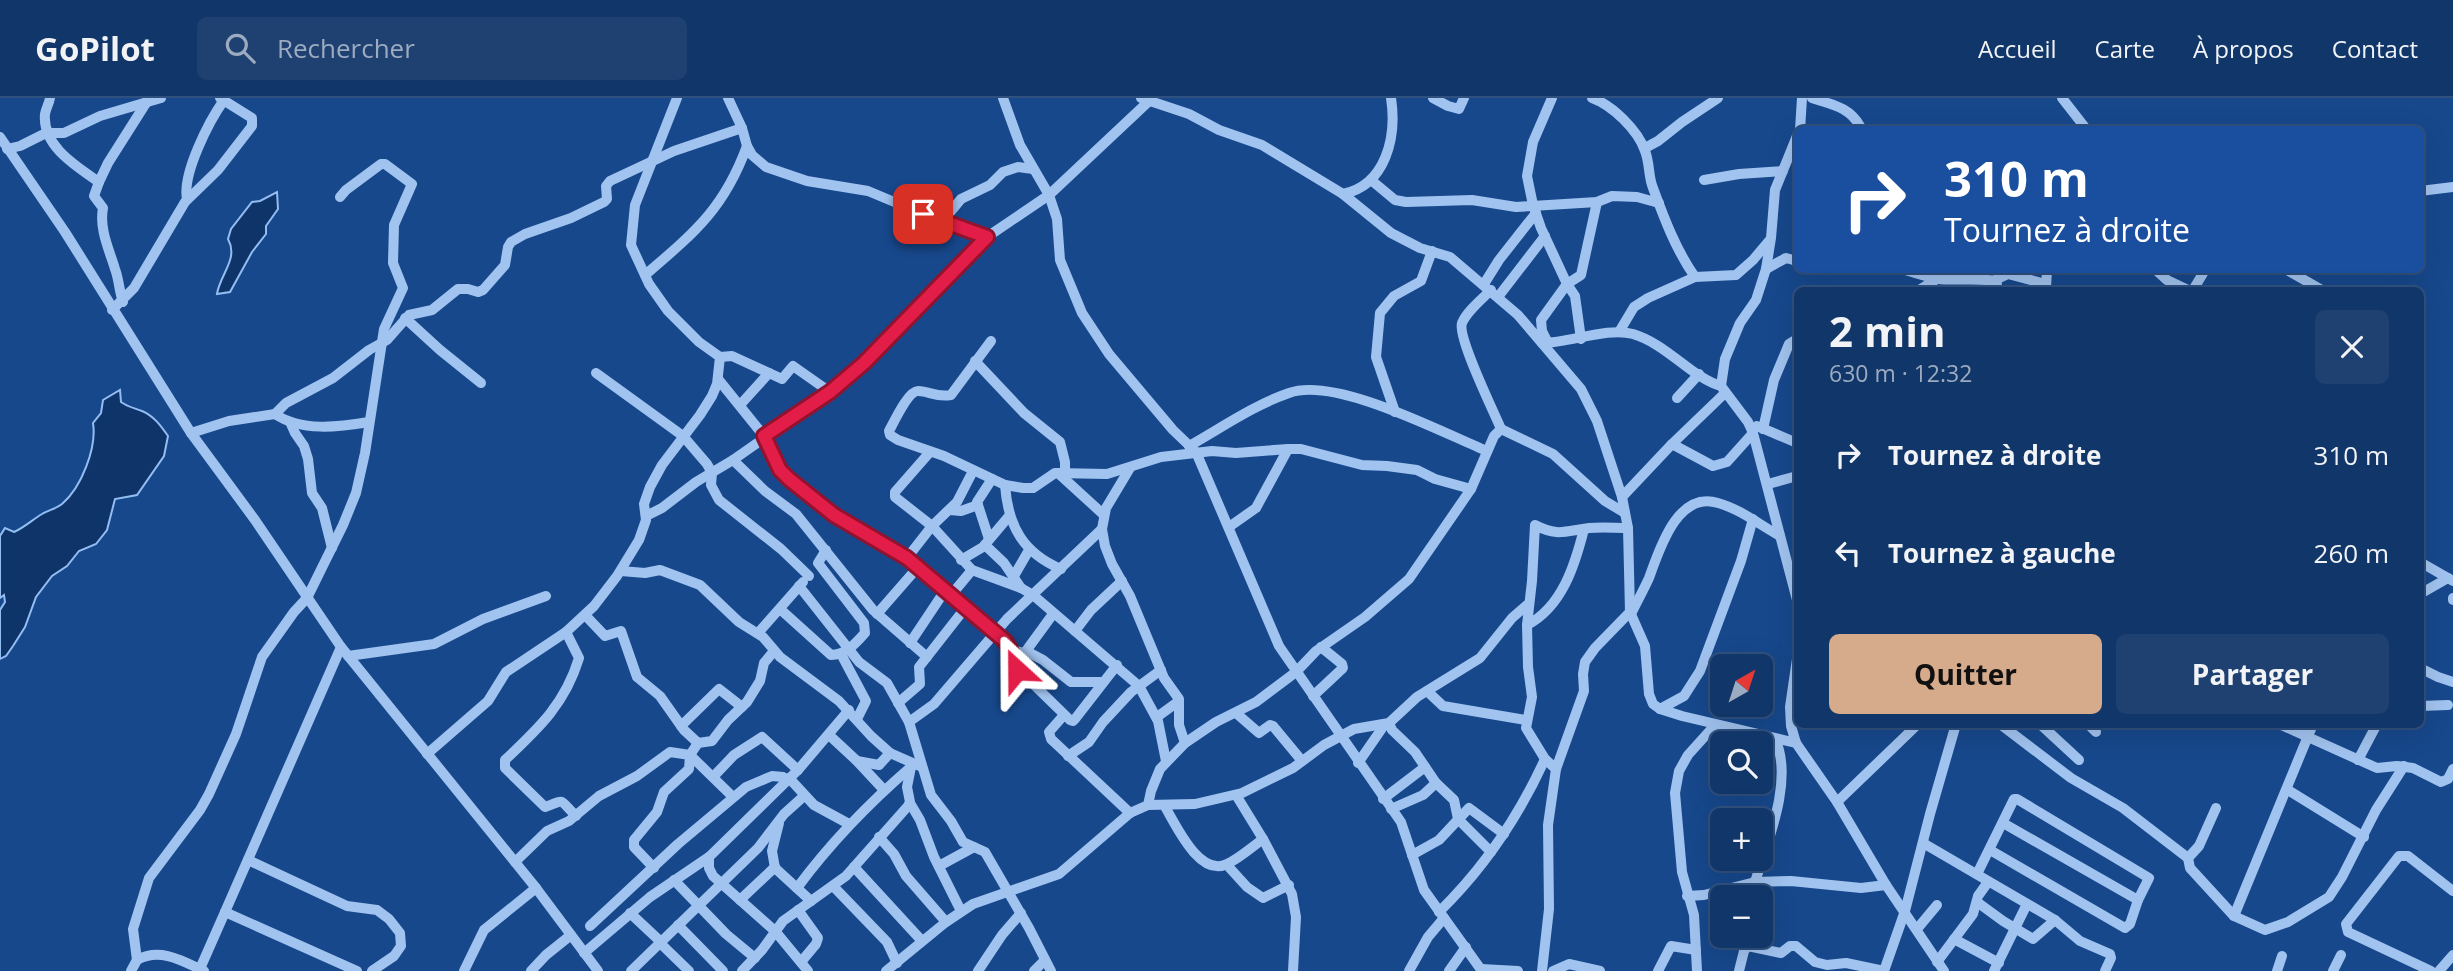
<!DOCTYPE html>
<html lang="fr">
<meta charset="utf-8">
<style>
body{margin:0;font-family:"Open Sans",sans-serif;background:#1e4171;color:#f1f3f6;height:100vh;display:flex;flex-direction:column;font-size:26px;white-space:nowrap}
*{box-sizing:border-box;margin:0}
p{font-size:23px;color:#9cabc0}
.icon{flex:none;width:38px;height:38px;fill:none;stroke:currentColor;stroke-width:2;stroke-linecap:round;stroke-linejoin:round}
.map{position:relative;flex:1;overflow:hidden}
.details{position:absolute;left:1794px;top:189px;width:630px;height:441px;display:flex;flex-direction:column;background:#113669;border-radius:10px;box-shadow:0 7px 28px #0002,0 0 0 2px #30507d}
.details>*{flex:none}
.guide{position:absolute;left:1794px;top:28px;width:630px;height:147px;border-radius:10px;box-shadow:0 7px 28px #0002,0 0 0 2px #30507d;background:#1a4fa0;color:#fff;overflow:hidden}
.needle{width:46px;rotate:39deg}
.controls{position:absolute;left:1710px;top:556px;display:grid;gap:14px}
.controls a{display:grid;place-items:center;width:63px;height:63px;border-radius:10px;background:#113669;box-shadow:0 7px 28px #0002,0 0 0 2px #30507d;font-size:35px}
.pin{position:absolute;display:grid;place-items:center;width:60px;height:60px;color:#fff;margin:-30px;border-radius:14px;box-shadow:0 4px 10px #0006}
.me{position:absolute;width:77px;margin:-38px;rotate:336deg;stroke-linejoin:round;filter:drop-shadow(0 0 5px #0008)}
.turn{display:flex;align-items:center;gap:24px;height:147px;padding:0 35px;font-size:32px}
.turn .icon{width:91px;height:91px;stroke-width:2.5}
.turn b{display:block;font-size:49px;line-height:60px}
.round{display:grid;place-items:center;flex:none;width:74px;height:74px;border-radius:10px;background:#1e4171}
.summary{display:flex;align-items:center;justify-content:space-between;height:119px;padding:0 35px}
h1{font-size:42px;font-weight:700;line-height:52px}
.button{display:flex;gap:14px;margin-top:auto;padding:14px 35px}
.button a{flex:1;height:80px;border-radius:10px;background:#d6ab8b;color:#111;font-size:28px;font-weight:700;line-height:80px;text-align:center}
.button a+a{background:#1e4171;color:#f1f3f6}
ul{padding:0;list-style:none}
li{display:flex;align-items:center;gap:21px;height:98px;padding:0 35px}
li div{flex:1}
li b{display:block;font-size:26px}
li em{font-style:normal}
header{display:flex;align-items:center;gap:42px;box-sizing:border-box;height:98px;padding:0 35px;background:#113669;border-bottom:2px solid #30507d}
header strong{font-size:33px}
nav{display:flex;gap:38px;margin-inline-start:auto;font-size:24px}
.search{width:490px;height:63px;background:#1e4171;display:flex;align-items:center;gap:18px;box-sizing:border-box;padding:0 24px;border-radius:10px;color:#9cabc0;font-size:26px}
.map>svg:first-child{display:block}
</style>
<header>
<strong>GoPilot</strong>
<div class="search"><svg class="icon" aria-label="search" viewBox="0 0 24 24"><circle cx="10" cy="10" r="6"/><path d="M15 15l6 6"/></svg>Rechercher</div>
<nav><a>Accueil</a><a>Carte</a><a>À propos</a><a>Contact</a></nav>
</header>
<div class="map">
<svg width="2453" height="873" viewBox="0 0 2453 873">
<rect width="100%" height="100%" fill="#17488c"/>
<!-- water -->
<g fill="#0f346a" stroke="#94bdf2" stroke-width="2">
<path d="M277 94 278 111 266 128V136L252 154 230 194 217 196C220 176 239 161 228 141L231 131 252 104 260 103Z"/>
<path d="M120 292 121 304C128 309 134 310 142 313 154 318 161 328 168 338L164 358 137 397 115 401 107 432 96 446 79 453 67 468 52 478 36 499 25 529 13 548 6 558 0 561V512L5 504 4 497 0 500V438L5 430 14 434C25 429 32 422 42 416 48 412 56 411 62 406 81 390 97 350 93 325L101 315 103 302Z"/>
</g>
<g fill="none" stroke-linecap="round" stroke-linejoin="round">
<!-- minor -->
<g stroke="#a1c3ef" stroke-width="10">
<path d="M50 0C49 6 46 10 45 16 42 48 76 68 99 84L108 65 146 5"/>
<path d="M728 0 742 30 747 48 752 57 766 69 807 83 868 93 942 124 987 139 1049 97 1148 4"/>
<path d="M1003 0 1020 47 1049 97 1057 121 1060 162 1082 215 1109 256 1173 332 1196 354 1279 548 1401 724 1424 792 1482 873"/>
<path d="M1141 0 1189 16 1219 32 1262 47 1343 96 1391 135 1420 150 1450 159 1518 217 1581 291 1597 323 1622 399 1628 430 1630 514 1595 550 1585 564 1583 576 1584 593 1556 671 1548 727 1549 811 1542 873"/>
<path d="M1433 0 1448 8 1459 11 1464 0"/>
<path d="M1552 0 1533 44 1527 78 1533 107 1541 130 1567 186 1575 198 1581 241"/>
<path d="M1592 0C1612 7 1638 32 1645 53 1650 65 1648 78 1653 90 1664 120 1676 152 1695 179"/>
<path d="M1812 0C1832 7 1848 8 1860 28"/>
<path d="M2062 0 2087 32"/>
<path d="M1800 32 1802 0"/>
<path d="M1797 38 1775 92 1771 140 1766 171 1756 202 1740 225 1725 261 1721 288 1748 324 1753 335 1797 502"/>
<path d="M0 39 65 134 191 335 255 422 341 549 536 790 598 873"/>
<path d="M1645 50 1658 43 1682 24 1718 0"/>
<path d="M7 51 20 48 46 35H64L100 18 161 0"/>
<path d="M1371 82 1395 102 1406 104 1472 102 1516 109 1597 104 1612 98 1637 99 1659 105"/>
<path d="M1704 82 1739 76 1783 73"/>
<path d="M99 84 94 98 103 110C99 131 109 151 115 171 119 181 119 193 123 204"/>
<path d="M2420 93 2453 89"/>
<path d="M1343 96C1386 87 1397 39 1391 0"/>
<path d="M187 101C182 76 209 23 224 2"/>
<path d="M942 124 961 101 990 87 1003 74 1018 69 1033 71"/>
<path d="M1766 171 1786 160 1797 163"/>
<path d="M1905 172C1916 175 1927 179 1939 181 1953 183 1987 179 1997 184L1996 192"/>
<path d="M2156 172 2167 182 2188 192"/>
<path d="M2287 172 2322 192"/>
<path d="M645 177C694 135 724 111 747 48"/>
<path d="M1995 182 2008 176 2046 186"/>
<path d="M1484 186 1499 162 1536 115"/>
<path d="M2046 190 2047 172"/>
<path d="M1491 192C1482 201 1467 213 1462 225 1457 239 1494 314 1501 331"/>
<path d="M1919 192 1937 181"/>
<path d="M2193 192 2205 172"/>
<path d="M1498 199 1545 138"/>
<path d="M112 212 134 190 185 104 218 72 252 28V20L220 0"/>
<path d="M405 220 440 252 481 285"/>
<path d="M1619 234 1634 209 1648 200 1695 179 1736 177 1753 162 1769 143"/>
<path d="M991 243 951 297C936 300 930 293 918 293 908 293 894 324 889 333L890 337 898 342 944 358 1005 387 1023 390H1033L1055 375 1107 376 1161 359 1212 353 1236 355 1288 351H1301L1362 367 1387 368 1417 372 1435 381 1471 391"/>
<path d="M1542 245C1570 245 1607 229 1633 236 1667 246 1692 280 1721 288"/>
<path d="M1548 245 1542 233 1541 222 1567 186 1581 177 1597 104"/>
<path d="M720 259 732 258 782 281 793 268 830 294"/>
<path d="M975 263 1024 315 1060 344 1065 364V374"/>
<path d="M596 275 683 338 707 366 712 375 711 387 719 402 781 451 809 478"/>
<path d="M718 281 764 338 780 372 789 381 834 417 908 461 952 496 1002 540 1010 551 1018 575 1031 584 1070 622 1073 623 1075 621 1117 567"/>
<path d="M1677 300 1699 276"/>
<path d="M740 307 769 275"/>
<path d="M1395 314 1376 259 1380 215 1394 198 1421 183 1432 153"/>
<path d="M275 316C301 334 339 329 369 324"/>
<path d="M291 326 295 335 304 348 308 361 312 395 322 410 332 450"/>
<path d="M1757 328 1797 345"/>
<path d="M1763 331 1774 282 1789 246 1797 241"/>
<path d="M191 335 229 323 275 316 286 305 333 280 369 252 387 242 409 217 432 212 458 191H468L478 194 483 192 505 167 508 149 511 144 525 136 571 120 604 104 607 101 606 88 610 83 674 53 742 30"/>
<path d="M1672 346 1713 368 1727 364 1753 335"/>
<path d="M1189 348C1221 330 1254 307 1289 295 1335 278 1441 334 1487 353"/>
<path d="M930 354 895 394V399L932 428 972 472 1021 490 1033 497 1139 588 1158 623 1166 663"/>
<path d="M733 362 765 393 796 416 873 512 927 559"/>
<path d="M1130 370 1106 410 1102 431 1105 448 1112 466 1130 498 1164 580 1179 601V627L1185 645"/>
<path d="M1058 375 1104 417"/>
<path d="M1768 386 1797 378"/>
<path d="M1005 387C1008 428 1023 455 1061 471"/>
<path d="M1622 399 1672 346 1725 295"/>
<path d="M950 412 961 413 978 407"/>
<path d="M646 418 662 410 696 384 733 362 830 294 885 246 987 139"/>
<path d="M1229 429 1256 410 1288 351"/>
<path d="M989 441 977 404 992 381"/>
<path d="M985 447 1004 465 1021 490"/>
<path d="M907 460 932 428 957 404 973 373"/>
<path d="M961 462 983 449 1010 417"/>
<path d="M2420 464 2453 483"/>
<path d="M621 473 645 475 660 472 700 487 739 524 763 539 780 559 839 603 871 638 890 655 922 669"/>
<path d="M1014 478 1029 452"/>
<path d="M799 488 859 564 887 585 909 624 931 697 951 723 963 744 985 754 1029 830 1051 873"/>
<path d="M952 496 972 472"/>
<path d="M2420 496 2448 480"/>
<path d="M2453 500V502"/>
<path d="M780 511 831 557C846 557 856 545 865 535L864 525 818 465 826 452"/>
<path d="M1630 514 1645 548 1649 596 1653 606 1660 611 1682 618 1796 645"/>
<path d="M1632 514C1638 502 1644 491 1649 480 1659 453 1677 392 1718 405 1740 411 1760 427 1780 438"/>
<path d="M877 516 918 469"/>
<path d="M585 517 605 538 621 533 637 579 660 598 684 632 698 645"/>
<path d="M1527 527C1562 509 1575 467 1584 431"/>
<path d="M1075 533 1091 512 1122 483"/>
<path d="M566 534 579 560C565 606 539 630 505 662V670L545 709C566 702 557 699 576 718"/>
<path d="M758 535 803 484"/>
<path d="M910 545 946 491"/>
<path d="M1010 551 1023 555 1026 553 1043 562 1071 584H1103"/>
<path d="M1026 553 1053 516"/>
<path d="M841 556 866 603 857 621"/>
<path d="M348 558 434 546 483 521 546 498"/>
<path d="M1797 561 1790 609 1791 628 1796 645 1837 704 1886 787 1944 873"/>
<path d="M2420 570 2438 579 2453 584"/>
<path d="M1427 593 1443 608 1526 622"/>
<path d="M1313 598 1343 570 1342 566 1321 549"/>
<path d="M898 605 920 586 919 569 966 509"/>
<path d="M2420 608 2448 607"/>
<path d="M1660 611 1684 598 1700 573 1741 463 1753 421"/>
<path d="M1236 615 1259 635 1270 627 1273 628 1302 663"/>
<path d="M1064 617 1049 634 1051 641 1130 715"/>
<path d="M1157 619 1179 603"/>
<path d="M909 624 934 606 1007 521 1102 431"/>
<path d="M1389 625 1392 632 1415 654 1436 685"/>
<path d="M2000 626 2071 680 2123 710 2188 760"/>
<path d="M2040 626 2079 662"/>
<path d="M2088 626 2096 634"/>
<path d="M2279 626 2377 670 2397 668 2413 670 2441 684 2448 681 2453 671"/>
<path d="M681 628 719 591 742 609"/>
<path d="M829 637 857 663 884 692"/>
<path d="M427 656 488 603 506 574 566 534 594 508 617 478 639 442 646 422 644 406 650 389 662 367 700 317 712 298 717 286 720 259 699 244 668 213 649 186 631 147 635 107 677 0"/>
<path d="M1068 658 1089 644 1103 624 1131 594 1161 572"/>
<path d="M2358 662 2377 626"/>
<path d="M857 663 879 667 890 655"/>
<path d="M1358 665 1385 626"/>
<path d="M1556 671 1545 661 1526 630 1532 599 1528 569 1527 527 1532 483 1535 427C1558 439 1565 433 1589 430 1602 429 1615 430 1628 430"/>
<path d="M714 678 734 657 762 639 798 672"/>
<path d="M789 680 814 707 849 726"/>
<path d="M2288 692 2364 739"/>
<path d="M1236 697 1263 741 1292 796 1296 819 1293 873"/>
<path d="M1383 701 1425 669"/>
<path d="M1837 704 1918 626"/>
<path d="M910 705 920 722 934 759 961 813"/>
<path d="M1148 707 1195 706 1242 695 1293 670 1324 647 1354 631 1389 625 1417 599 1480 560 1512 520 1527 507"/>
<path d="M1164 707C1175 725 1199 780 1227 766 1240 760 1252 749 1263 741"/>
<path d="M2216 710 2199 748 2188 760 2190 770 2234 818 2265 832 2288 824 2329 799 2342 779 2376 712 2404 668"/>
<path d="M1391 711 1423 697 1436 685 1454 702 1458 721 1491 754"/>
<path d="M779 725 772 753 775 770 811 803"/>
<path d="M2003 725 2138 802"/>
<path d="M879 739 894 756 906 778 946 824"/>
<path d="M1923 745 2055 822 2080 843 2110 856 2111 860 2105 873"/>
<path d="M1412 757 1439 742 1469 710 1504 736"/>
<path d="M709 759V770L713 778 775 833 808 873"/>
<path d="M248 762 347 808 377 812 389 821 400 835 401 848 394 858 372 873"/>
<path d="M515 764 547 733 569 723 599 698 637 678 670 654 690 657 733 699"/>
<path d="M1227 767 1247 789 1263 800 1289 787"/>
<path d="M939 768 974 749"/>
<path d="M854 769 922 843"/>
<path d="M654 770 634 749V742L657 714 664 694 689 671 690 657 698 645 712 643 728 622 747 604 760 583 764 565 774 553"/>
<path d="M1977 776 2014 701H2017L2149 780 2138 802 2130 826 2125 830 1990 752"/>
<path d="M674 782 726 836 755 860"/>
<path d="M1755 784C1768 743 1794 681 1775 641"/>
<path d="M833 788 887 844 897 865"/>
<path d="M797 790C831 744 869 705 912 668"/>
<path d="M1687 798 1704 797 1755 784 1791 783 1861 790 1886 787"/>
<path d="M740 802 775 769"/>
<path d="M1977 804 2003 823 2033 841 2055 822"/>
<path d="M798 812 818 840 816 846 801 864"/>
<path d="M225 814 341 549"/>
<path d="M1439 814C1484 770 1519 718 1545 661"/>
<path d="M630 815 661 844"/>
<path d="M2234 818 2313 626"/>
<path d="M678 827 723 873"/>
<path d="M590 828 678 746 746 689 772 678 783 679 787 682"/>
<path d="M1917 831 1937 807"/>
<path d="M1954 841 1999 865"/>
<path d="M660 845 689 873"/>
<path d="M584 855 650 799 709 759 798 672 849 612"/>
<path d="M137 862 133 831 149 780 200 712 209 696 236 636 262 559 294 514 307 500 343 427 356 395 365 355 384 231 403 190 393 165 394 127 412 86 385 66H381L346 92 340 99"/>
<path d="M1937 864 1973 816 1978 798 1988 784"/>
<path d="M1481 871 1518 873"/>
<path d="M131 873 137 862C160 849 183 863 204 873"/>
<path d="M199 873 225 814 357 873"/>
<path d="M464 873 484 832 536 790"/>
<path d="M531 873 546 857 571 837"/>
<path d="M631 873 758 750 784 716 804 698"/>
<path d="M742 873 762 852 783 823 846 778 908 708 910 704 907 689 911 669"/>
<path d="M886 873 946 824 973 806 1059 776 1130 715 1148 707 1151 693 1160 671 1185 645 1216 624 1256 604 1296 574 1316 553 1365 519 1409 481 1471 391 1494 338 1501 331 1553 356 1605 403 1625 415"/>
<path d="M978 873 1002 837 1021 815"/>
<path d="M1034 873 1045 862"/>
<path d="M1409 873 1428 839 1444 820"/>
<path d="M1449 873 1466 849"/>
<path d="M1553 873 1569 866 1600 873"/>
<path d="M1658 873 1671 848 1696 852"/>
<path d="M1697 873 1694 817 1682 774 1675 695 1679 673 1688 657 1715 627"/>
<path d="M1739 873 1744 853 1748 848 1781 855 1790 848H1796L1815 864 1827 867 1846 865 1884 873"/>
<path d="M1884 873 1905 813 1930 716 1956 626"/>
<path d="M1994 873 2027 806"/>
<path d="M2277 873 2282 858"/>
<path d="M2333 873 2341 857"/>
<path d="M2431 873 2348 834 2346 826 2399 758H2408L2453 793"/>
<path d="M2439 873 2453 857"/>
</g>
</g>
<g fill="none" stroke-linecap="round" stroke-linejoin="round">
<!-- route casing -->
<g stroke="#92132f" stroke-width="18">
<path id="route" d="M923 116 987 139 864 265 830 294 764 338 780 372 789 381 834 417 907 460 1005 543 1010 551 1017 572"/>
</g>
<!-- route -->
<use href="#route" stroke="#e11d48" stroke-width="12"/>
</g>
</svg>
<div class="controls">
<a><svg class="needle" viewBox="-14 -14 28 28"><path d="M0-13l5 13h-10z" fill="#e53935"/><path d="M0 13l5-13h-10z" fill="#9cabc0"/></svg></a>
<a><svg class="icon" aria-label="search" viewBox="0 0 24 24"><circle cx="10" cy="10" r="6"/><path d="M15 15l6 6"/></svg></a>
<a>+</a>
<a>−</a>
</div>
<div class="pin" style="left:923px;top:116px;background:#d93025"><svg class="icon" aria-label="arrive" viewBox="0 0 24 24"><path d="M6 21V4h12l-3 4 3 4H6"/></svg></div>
<svg class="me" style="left:1017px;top:572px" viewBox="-20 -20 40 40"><path d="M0-17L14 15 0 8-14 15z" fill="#e11d48" stroke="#fff" stroke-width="4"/></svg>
<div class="guide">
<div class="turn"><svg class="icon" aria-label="right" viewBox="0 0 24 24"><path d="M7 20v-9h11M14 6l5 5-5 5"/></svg><div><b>310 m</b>Tournez à droite</div></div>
</div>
<section class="details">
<div class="summary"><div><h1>2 min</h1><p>630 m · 12:32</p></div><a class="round"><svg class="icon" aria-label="close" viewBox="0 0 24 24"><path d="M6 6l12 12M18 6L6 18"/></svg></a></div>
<ul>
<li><svg class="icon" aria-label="right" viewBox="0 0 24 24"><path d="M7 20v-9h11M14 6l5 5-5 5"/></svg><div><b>Tournez à droite</b></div><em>310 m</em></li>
<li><svg class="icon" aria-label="left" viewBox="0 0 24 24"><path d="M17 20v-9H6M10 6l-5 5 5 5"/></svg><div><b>Tournez à gauche</b></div><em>260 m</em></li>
</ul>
<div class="button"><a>Quitter</a><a>Partager</a></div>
</section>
</div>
